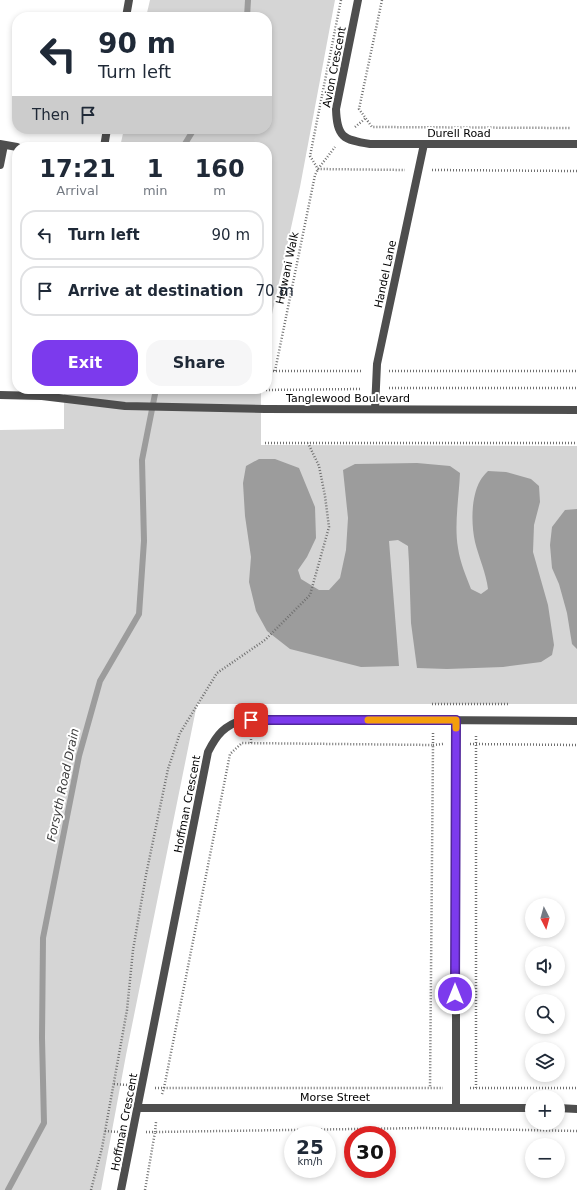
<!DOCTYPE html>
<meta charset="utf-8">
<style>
body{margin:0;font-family:"DejaVu Sans",sans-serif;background:#f6f6f7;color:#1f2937;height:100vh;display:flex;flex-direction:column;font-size:15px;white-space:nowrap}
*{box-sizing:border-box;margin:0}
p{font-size:13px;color:#747a83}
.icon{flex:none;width:22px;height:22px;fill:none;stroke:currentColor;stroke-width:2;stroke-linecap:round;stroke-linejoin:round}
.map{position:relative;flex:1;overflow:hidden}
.sheet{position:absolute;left:12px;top:142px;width:260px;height:252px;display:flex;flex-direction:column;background:#fff;border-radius:16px;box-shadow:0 2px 6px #0003}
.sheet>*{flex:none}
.top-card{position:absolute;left:12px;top:12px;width:260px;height:122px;border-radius:16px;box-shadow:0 2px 6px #0003;background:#fff;color:#1f2937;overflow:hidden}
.needle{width:26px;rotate:174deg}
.controls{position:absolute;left:525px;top:898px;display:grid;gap:8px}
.controls a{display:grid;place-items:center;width:40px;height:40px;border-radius:50%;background:#fff;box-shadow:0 2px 6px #0003;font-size:20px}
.speed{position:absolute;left:284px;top:1126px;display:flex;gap:8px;font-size:20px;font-weight:700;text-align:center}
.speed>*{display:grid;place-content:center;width:52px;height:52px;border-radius:50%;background:#fff;box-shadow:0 2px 6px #0003;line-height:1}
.speed small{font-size:10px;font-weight:400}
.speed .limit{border:6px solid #d22;background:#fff;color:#111}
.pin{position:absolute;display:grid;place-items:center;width:34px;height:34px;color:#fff;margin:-17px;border-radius:8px;box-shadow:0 2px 6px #0006}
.me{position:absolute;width:44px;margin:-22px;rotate:0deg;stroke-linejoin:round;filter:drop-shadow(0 0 3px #0008)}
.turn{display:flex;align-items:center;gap:14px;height:84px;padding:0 20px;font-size:18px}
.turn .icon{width:52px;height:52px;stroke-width:2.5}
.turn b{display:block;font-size:28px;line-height:34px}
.then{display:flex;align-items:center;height:38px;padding:0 20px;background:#0003;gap:8px;font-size:15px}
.eta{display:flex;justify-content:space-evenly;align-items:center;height:68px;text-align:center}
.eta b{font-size:24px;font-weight:700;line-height:28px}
.primary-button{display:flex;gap:8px;margin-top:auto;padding:8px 20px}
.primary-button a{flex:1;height:46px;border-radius:16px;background:#7c3aed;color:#fff;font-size:16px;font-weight:700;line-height:46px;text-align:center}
.primary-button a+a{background:#f6f6f7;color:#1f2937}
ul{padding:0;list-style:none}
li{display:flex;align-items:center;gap:12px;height:50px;margin:0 8px 6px;padding:0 12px;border:2px solid #e0e1e3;border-radius:16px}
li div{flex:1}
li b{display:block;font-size:15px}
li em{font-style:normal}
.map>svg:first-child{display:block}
</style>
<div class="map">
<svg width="577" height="1190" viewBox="0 0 577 1190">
<rect width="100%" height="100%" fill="#fff"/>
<!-- green -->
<g fill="#d5d5d5">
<path d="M150 0H335L300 187 267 337V147H120L124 129H267V17H146Z"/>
<path d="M64 389H261V445L577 446V704H197L126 1055 101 1190H0V430L64 429Z"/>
</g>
<!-- water -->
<g fill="#9c9c9c">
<path d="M259 459H275L299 468 315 507 316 538 307 557 298 570 301 579 319 590H329L340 578 346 550 348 518 343 470 355 464 417 463 450 466 460 473C459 497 454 525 458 548 460 562 466 576 471 589L481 594 488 589C486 573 479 558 475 542 471 524 471 497 480 481 482 477 485 474 488 471L506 472 531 479 539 486 540 502 534 525 533 552 548 605 554 645 552 655 541 662 503 667 447 669 417 668 411 623 409 563 408 546 398 540 389 541 399 666 361 667 290 649 267 631 256 611 249 582 251 557 245 516 243 483 246 466Z"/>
<path d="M577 509V649L572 644 567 613 559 584 552 568 550 545 552 527 565 510Z"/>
</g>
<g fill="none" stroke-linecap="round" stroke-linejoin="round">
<!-- stream -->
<g stroke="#9c9c9c" stroke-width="6">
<path d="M247 17 248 0"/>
<path d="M183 147 194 129"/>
<path d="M8 1190 44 1123 42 1038 43 938 79 756 100 681 139 614 144 541 142 460 156 389"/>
</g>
<!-- path -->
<g stroke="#707070" stroke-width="2.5" stroke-dasharray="1 2" stroke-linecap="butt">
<path d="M341 0 310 156 318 169 405 170"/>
<path d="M382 0 359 109 372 127 570 128"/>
<path d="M355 127 366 118"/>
<path d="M432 170 577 171"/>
<path d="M267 371H362"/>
<path d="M275 371 315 175 318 169 335 147"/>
<path d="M389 371H577"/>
<path d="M389 388H577"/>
<path d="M263 390 362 389"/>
<path d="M265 443H577"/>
<path d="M432 704H509"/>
<path d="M251 733V743"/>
<path d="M433 733V745L443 744"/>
<path d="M470 744 577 745"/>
<path d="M114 1084 128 1085"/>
<path d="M155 1088H164L230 754 242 743 433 745 430 1088"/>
<path d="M470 1088H577"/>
<path d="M476 1088V734"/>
<path d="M162 1094 164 1088H443"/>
<path d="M105 1131 119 1132"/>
<path d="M146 1132H155L156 1122"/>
<path d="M91 1190 102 1148 127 1010 133 950 146 875 168 769 180 733 217 673 265 640 310 595 329 527 325 496 319 466 308 443"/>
<path d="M145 1190 155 1132 423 1128 577 1131"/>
</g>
<!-- service -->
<g stroke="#4e4e4e" stroke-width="8">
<path d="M0 165 4 145"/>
<path d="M375 409 377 364 424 144"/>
</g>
<!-- minor -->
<g stroke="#4e4e4e" stroke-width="8">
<path d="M358 0 336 109C337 137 343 140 370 144H577"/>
<path d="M126 17 129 0"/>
<path d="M0 144 17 147"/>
<path d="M104 147 107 129"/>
<path d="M138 1108H532"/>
<path d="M456 1108V720"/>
<path d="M558 1108 577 1109"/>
<path d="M121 1190 208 752C217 734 224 726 244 719L577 721"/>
</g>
<!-- tertiary -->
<path stroke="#4e4e4e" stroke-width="8" d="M0 395 42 396 125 406 265 409 577 410"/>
</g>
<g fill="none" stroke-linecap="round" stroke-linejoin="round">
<!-- route casing -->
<g stroke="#51269a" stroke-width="10">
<path id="route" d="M251 720H456L455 994"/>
</g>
<!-- route -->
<use href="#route" stroke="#7c3aed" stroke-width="7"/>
<!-- slow -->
<path stroke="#f59e0b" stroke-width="7" d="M368 720H456V728"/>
</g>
<g text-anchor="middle" stroke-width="4" stroke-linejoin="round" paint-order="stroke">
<!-- street labels -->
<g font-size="11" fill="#000" stroke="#fff">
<text transform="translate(334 67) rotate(-79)" y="4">Avion Crescent</text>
<text x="459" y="137">Durell Road</text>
<text transform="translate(287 268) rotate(-78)" y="4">Helwani Walk</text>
<text transform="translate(385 274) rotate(-78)" y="4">Handel Lane</text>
<text x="348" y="402">Tanglewood Boulevard</text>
<text transform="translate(187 804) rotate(-79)" y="4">Hoffman Crescent</text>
<text x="335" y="1101">Morse Street</text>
<text transform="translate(124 1122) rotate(-79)" y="4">Hoffman Crescent</text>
</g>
<!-- water labels -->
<g font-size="12" font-style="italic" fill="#3d3d3d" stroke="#fff">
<text transform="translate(63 785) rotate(-78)" y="4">Forsyth Road Drain</text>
</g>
</g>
</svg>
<div class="controls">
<a><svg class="needle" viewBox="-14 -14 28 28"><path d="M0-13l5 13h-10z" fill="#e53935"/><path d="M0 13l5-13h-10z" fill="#747a83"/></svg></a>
<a><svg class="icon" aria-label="sound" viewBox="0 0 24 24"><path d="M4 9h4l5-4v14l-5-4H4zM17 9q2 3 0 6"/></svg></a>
<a><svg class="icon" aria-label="search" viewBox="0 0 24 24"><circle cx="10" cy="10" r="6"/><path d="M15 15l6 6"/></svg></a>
<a><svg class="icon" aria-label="layers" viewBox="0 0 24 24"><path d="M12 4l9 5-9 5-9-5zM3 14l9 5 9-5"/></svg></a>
<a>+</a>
<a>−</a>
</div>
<div class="speed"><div>25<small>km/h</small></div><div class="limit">30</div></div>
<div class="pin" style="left:251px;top:720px;background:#d93025"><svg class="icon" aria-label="arrive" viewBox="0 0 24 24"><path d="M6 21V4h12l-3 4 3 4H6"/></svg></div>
<svg class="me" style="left:455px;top:994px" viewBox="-20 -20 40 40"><circle r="17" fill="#7c3aed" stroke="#fff" stroke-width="3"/><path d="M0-11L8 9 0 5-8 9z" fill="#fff"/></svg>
<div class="top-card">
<div class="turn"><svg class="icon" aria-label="left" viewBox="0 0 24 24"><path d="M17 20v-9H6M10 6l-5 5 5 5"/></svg><div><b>90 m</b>Turn left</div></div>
<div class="then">Then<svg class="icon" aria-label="arrive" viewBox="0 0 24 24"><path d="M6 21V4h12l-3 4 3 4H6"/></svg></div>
</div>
<section class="sheet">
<div class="eta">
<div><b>17:21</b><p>Arrival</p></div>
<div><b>1</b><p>min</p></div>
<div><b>160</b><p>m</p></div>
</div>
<ul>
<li><svg class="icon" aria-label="left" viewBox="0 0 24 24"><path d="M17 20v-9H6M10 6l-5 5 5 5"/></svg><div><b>Turn left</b></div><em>90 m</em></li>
<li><svg class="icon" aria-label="arrive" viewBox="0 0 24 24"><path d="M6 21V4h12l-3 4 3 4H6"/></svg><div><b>Arrive at destination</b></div><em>70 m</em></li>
</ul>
<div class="primary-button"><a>Exit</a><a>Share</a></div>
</section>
</div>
